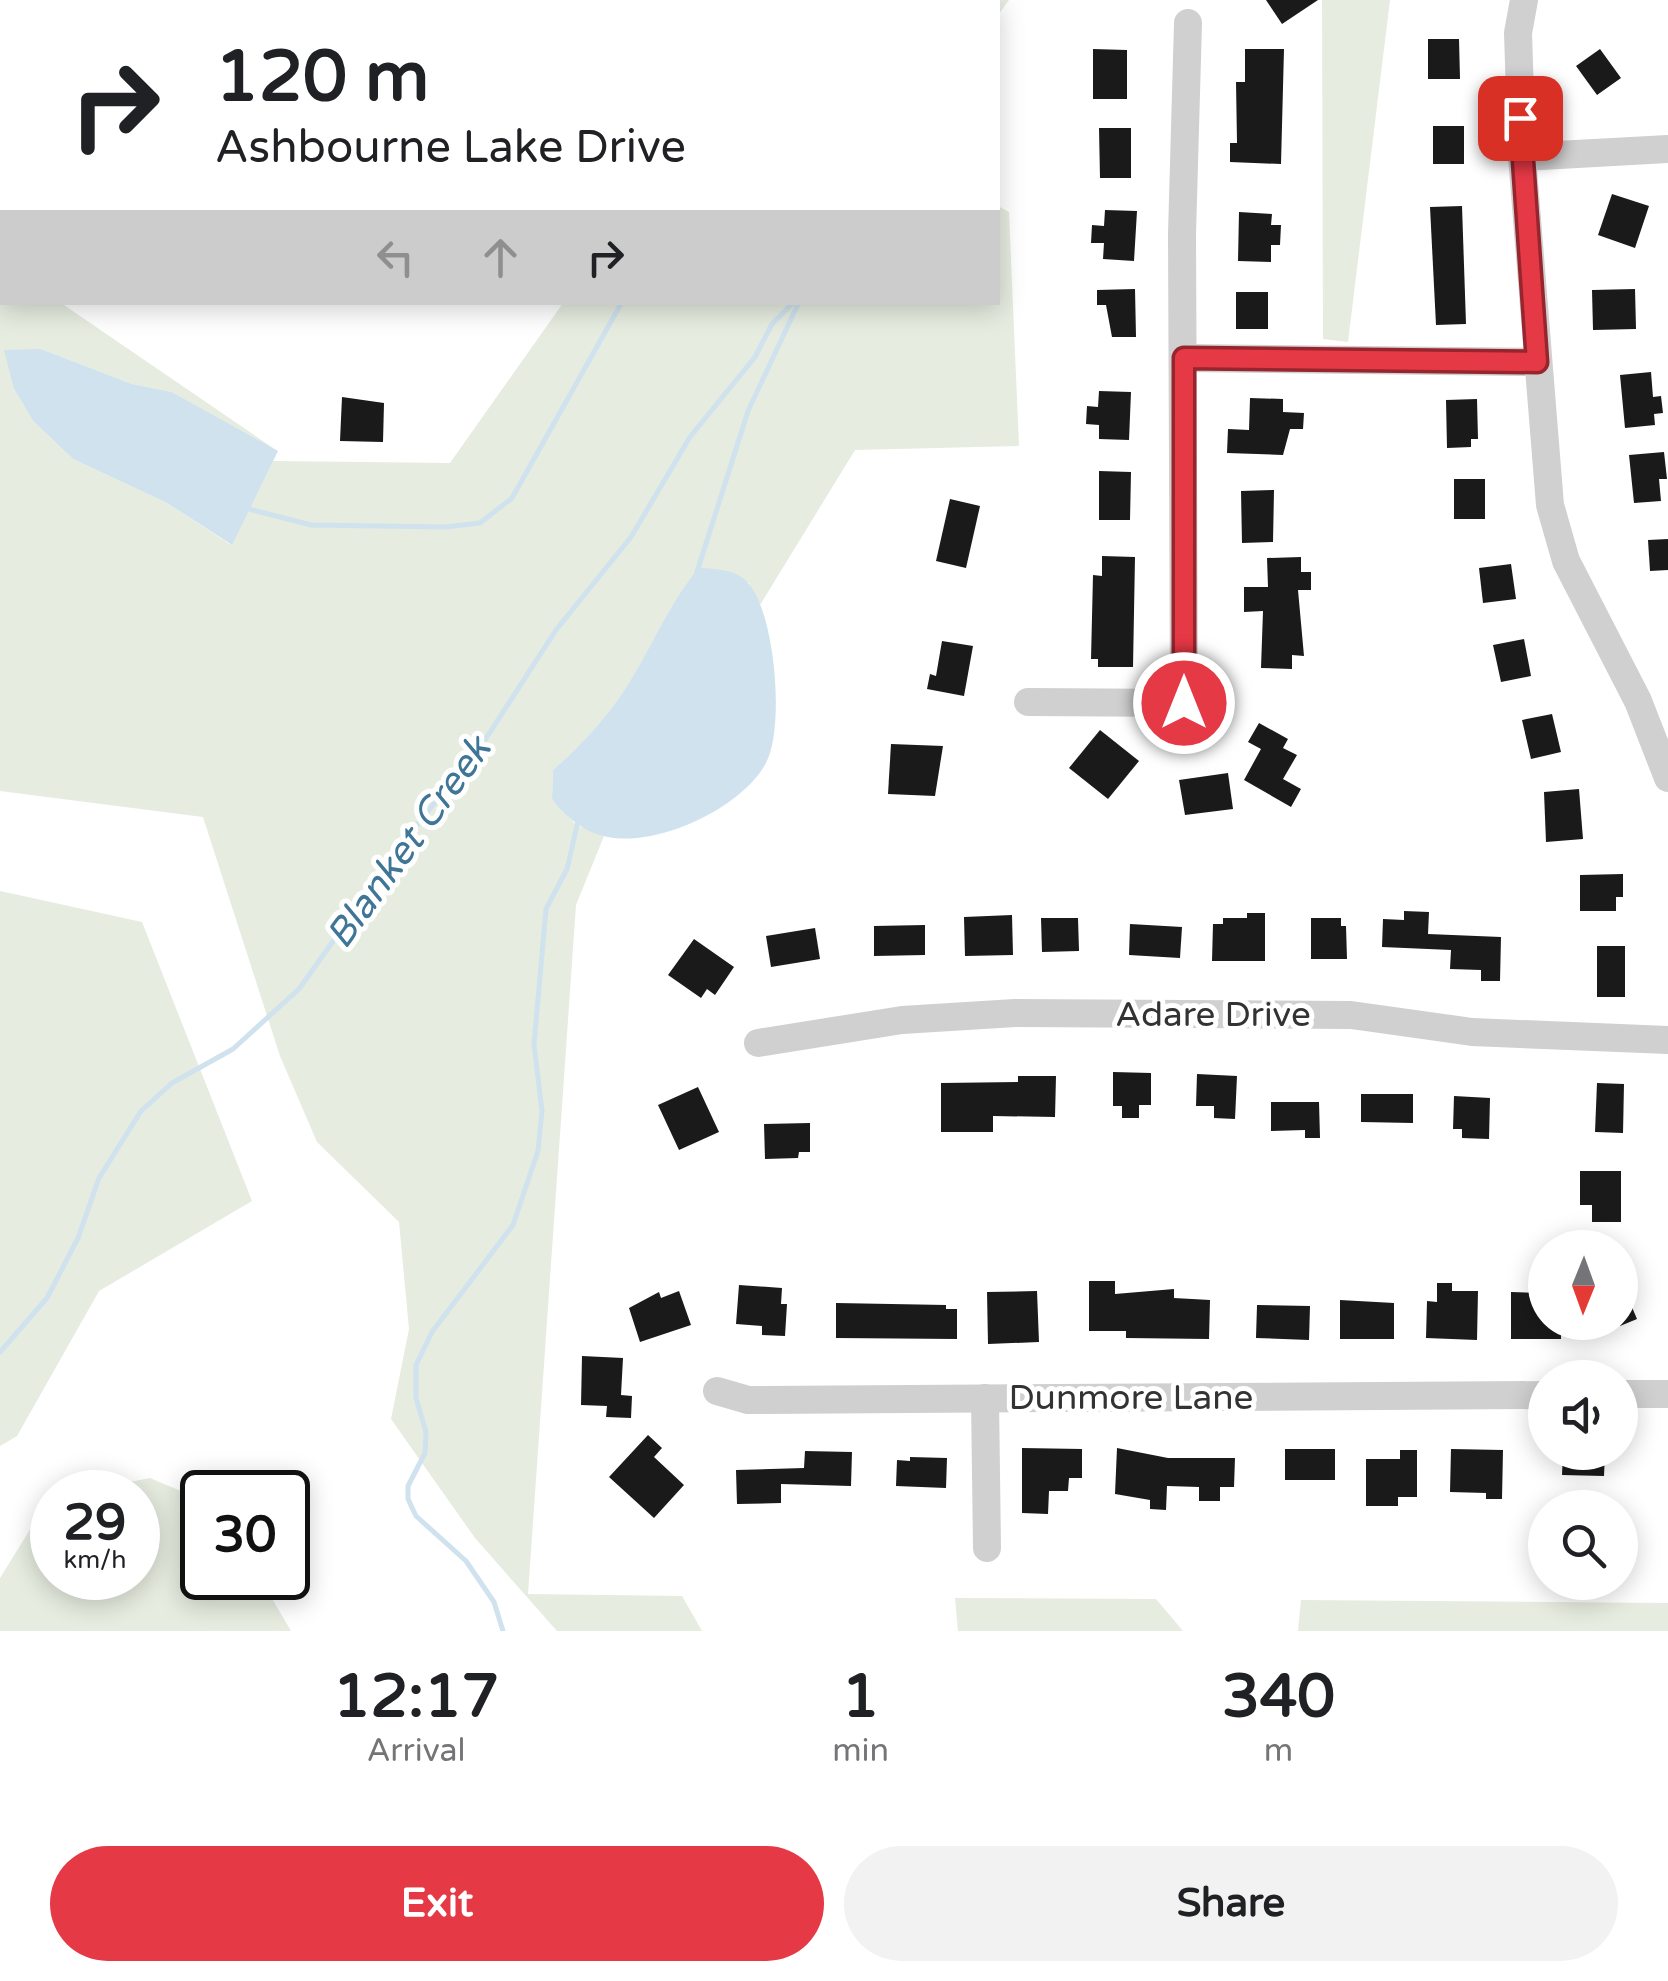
<!DOCTYPE html>
<style>
body{margin:0;font-family:"Varela Round",sans-serif;background:#f2f2f2;color:#202124;height:100vh;display:flex;flex-direction:column;font-size:38px;white-space:nowrap}
*{box-sizing:border-box;margin:0}
p{font-size:32px;color:#757577}
.icon{flex:none;width:55px;height:55px;fill:none;stroke:currentColor;stroke-width:2;stroke-linecap:round;stroke-linejoin:round}
.map{position:relative;height:1631px;overflow:hidden}
.side{display:flex;flex-direction:column;background:#fff;flex:1}
.side>*{flex:none}
.hud{position:absolute;left:0px;top:0px;width:1000px;height:305px;box-shadow:0 5px 25px #0003;background:#fff;color:#202124;overflow:hidden}
.needle{width:65px;rotate:181deg}
.tools{position:absolute;left:1528px;top:1230px;display:grid;gap:20px}
.tools a{display:grid;place-items:center;width:110px;height:110px;border-radius:50%;background:#fff;box-shadow:0 5px 25px #0003;font-size:50px}
.speed{position:absolute;left:30px;top:1470px;display:flex;gap:20px;font-size:50px;font-weight:700;text-align:center}
.speed>*{display:grid;place-content:center;width:130px;height:130px;border-radius:50%;background:#fff;box-shadow:0 5px 25px #0003;line-height:1}
.speed small{font-size:25px;font-weight:400}
.speed .limit{border:5px solid #111;border-radius:15px;background:#fff;color:#111}
.pin{position:absolute;display:grid;place-items:center;width:85px;height:85px;color:#fff;margin:-42px;border-radius:20px;box-shadow:0 5px 15px #0006}
.me{position:absolute;width:110px;margin:-55px;rotate:0deg;stroke-linejoin:round;filter:drop-shadow(0 0 8px #0008)}
.turn{display:flex;align-items:center;gap:35px;height:210px;padding:0 50px;font-size:45px}
.turn .icon{width:130px;height:130px;stroke-width:2.5}
.turn b{display:block;font-size:70px;line-height:85px}
.lanes{display:flex;align-items:center;height:95px;padding:0 50px;background:#0003;justify-content:center;gap:50px;direction:ltr}
.lanes .off{opacity:.35}
.eta{display:flex;justify-content:space-evenly;align-items:center;height:170px;text-align:center}
.eta b{font-size:60px;font-weight:800;line-height:70px}
.cta{display:flex;gap:20px;margin-top:auto;padding:20px 50px}
.cta a{flex:1;height:115px;border-radius:60px;background:#e63946;color:#fff;font-size:40px;font-weight:800;line-height:115px;text-align:center}
.cta a+a{background:#f2f2f2;color:#202124}
.map>svg:first-child{display:block}
</style>
<div class="map">
<svg width="1668" height="1631" viewBox="0 0 1668 1631">
<rect width="100%" height="100%" fill="#fff"/>
<!-- green -->
<g fill="#e6ecdf">
<path d="M827 0H1009L998 15V2Z"/>
<path d="M1322 0H1390L1348 342 1323 339Z"/>
<path d="M998 206 1009 212 1019 446 855 450 760 605 749 583 699 569C668 604 651 649 626 689 606 719 580 746 553 770L552 799 576 825 604 836 576 905 528 1594 682 1596 702 1631H557L475 1538 391 1419 409 1329 399 1222 317 1142 280 1056 203 817 0 791V276L2 273V302L61 303 279 452 172 392 132 384 41 349 14 389 33 421 73 459 167 503 231 545 273 461 450 463 563 303 998 302Z"/>
<path d="M0 891 142 922 252 1201 99 1291 17 1436 0 1446Z"/>
<path d="M150 1478 202 1500V1578H260L291 1631H0V1578L49 1499 52 1498V1578H138V1492H80Z"/>
<path d="M955 1598 1156 1599 1183 1631H958Z"/>
<path d="M1301 1600 1668 1603V1631H1298Z"/>
</g>
<!-- water -->
<g fill="#cfe2ee">
<path d="M41 349 132 384 172 392 278 451 232 545 167 503 73 459 33 421 14 389 4 350Z"/>
<path d="M699 568C715 569 737 569 749 584 775 615 785 727 766 763 742 808 658 847 608 837 583 832 567 818 552 799L553 770C580 746 606 719 626 688 651 649 668 604 699 568Z"/>
</g>
<g fill="none" stroke-linecap="round" stroke-linejoin="round">
<!-- stream -->
<g stroke="#cfe2ee" stroke-width="5">
<path d="M789 2 790 0"/>
<path d="M952 2 953 0"/>
<path d="M245 508 311 525 446 527 480 523 512 498 622 302"/>
<path d="M697 572 748 411 799 302"/>
<path d="M0 1352 47 1298 78 1238 99 1178 141 1111 172 1083 233 1049 299 989 408 836 483 743 556 630 631 537 690 437 755 357 772 324 794 302"/>
<path d="M503 1631 494 1602 466 1561 416 1516 408 1499V1486L425 1453 426 1432 416 1398V1365L432 1332 513 1225 538 1151 542 1111 534 1044 546 909 567 869 578 821"/>
</g>
</g>
<!-- building -->
<g fill="#1a1a1a">
<path d="M1266 0H1318L1282 24Z"/>
<path d="M1428 39H1459L1460 79H1428Z"/>
<path d="M1093 49 1127 50V99H1093Z"/>
<path d="M1245 49H1284L1281 164 1230 162V143H1237L1236 82H1245Z"/>
<path d="M1600 49 1621 78 1597 95 1576 66Z"/>
<rect x="1433" y="126" width="31" height="38"/>
<path d="M1099 128H1131V178H1100Z"/>
<path d="M1612 194 1649 206 1635 248 1598 235Z"/>
<path d="M1462 206 1466 324 1436 325 1430 207Z"/>
<path d="M1105 210 1137 211 1134 261 1103 259 1104 243H1091L1092 225 1104 226Z"/>
<path d="M1239 212 1272 214 1271 225H1281L1280 245H1271V262L1238 261Z"/>
<path d="M1135 289 1136 337H1112L1106 305H1097V290Z"/>
<path d="M1635 289 1636 329 1593 330 1592 290Z"/>
<rect x="1236" y="292" width="32" height="37"/>
<path d="M1651 372 1653 397 1661 396 1663 413 1654 414 1655 425 1625 428 1620 375Z"/>
<path d="M1099 391 1131 392 1129 440 1099 439V425L1086 424 1087 406 1098 407Z"/>
<path d="M342 397 384 403 383 442 340 441Z"/>
<path d="M1250 398 1283 399V412L1304 413 1303 429H1290L1283 455 1227 453 1228 429 1249 430Z"/>
<path d="M1477 399 1478 439H1471V447L1447 448 1446 400Z"/>
<path d="M1664 452 1667 479H1659L1661 501 1634 503 1629 455Z"/>
<path d="M1099 471 1131 472 1130 520H1099Z"/>
<rect x="1454" y="479" width="31" height="40"/>
<path d="M1274 490 1273 542 1242 543 1241 491Z"/>
<path d="M950 499 980 506 966 568 936 561Z"/>
<path d="M1668 539V570L1650 571 1648 540Z"/>
<path d="M1102 556 1135 557 1133 667H1098V659H1091L1093 575 1102 576Z"/>
<path d="M1301 557V572H1311V590H1298L1304 656 1292 655V669L1261 668 1263 611 1244 612V587H1268L1267 558Z"/>
<path d="M1511 564 1516 599 1483 603 1479 568Z"/>
<path d="M1524 639 1531 676 1501 682 1493 645Z"/>
<path d="M942 641 973 646 964 696 927 689 930 674 936 676Z"/>
<path d="M1552 714 1561 752 1531 759 1522 720Z"/>
<path d="M1259 723 1288 739 1283 748 1297 755 1283 779 1301 789 1291 807 1244 780 1261 749 1248 742Z"/>
<path d="M1100 730 1139 761 1108 799 1069 768Z"/>
<path d="M891 744 943 746 935 796 888 794Z"/>
<path d="M1228 773 1233 809 1185 815 1179 780Z"/>
<path d="M1579 789 1583 839 1546 842 1544 792Z"/>
<path d="M1623 874V897H1616V911H1580V875Z"/>
<path d="M1404 911 1429 912 1428 934 1501 937 1500 981H1481V970L1450 969 1451 950 1382 947 1383 919 1404 920Z"/>
<path d="M1247 913H1265V961H1212L1213 924H1223V918H1247Z"/>
<path d="M1012 915 1013 955 965 956 964 917Z"/>
<path d="M1041 918H1078L1079 951 1042 952Z"/>
<path d="M1311 918H1341V926H1346L1347 959H1311Z"/>
<path d="M1130 924 1182 927 1180 958 1129 955Z"/>
<path d="M925 925V955L874 956V926Z"/>
<path d="M815 928 820 959 771 967 766 936Z"/>
<path d="M694 939 734 967 715 995 707 989 701 998 668 975Z"/>
<rect x="1597" y="946" width="28" height="51"/>
<path d="M1113 1072 1151 1073V1105H1139V1118H1122V1106H1113Z"/>
<path d="M1197 1074 1237 1076 1235 1119 1214 1118V1106H1196Z"/>
<path d="M1018 1076H1056L1055 1117 993 1116V1132H941V1083L1018 1082Z"/>
<path d="M1597 1083 1624 1084 1623 1133 1595 1132Z"/>
<path d="M698 1087 719 1132 679 1150 658 1105Z"/>
<path d="M1361 1094H1413V1123L1361 1122Z"/>
<path d="M1454 1096 1490 1098 1489 1139 1462 1138V1129H1453Z"/>
<path d="M1271 1102H1319L1320 1138H1305V1130L1271 1131Z"/>
<path d="M810 1123V1152H799L798 1158 765 1159 764 1124Z"/>
<path d="M1580 1171H1621V1222H1592V1205H1580Z"/>
<path d="M1620 1279 1637 1319 1620 1326Z"/>
<path d="M1089 1281H1115V1294L1174 1289V1298L1210 1300 1209 1339 1126 1338V1331H1089Z"/>
<path d="M1437 1283H1452V1291H1478L1477 1340 1426 1338 1427 1301 1437 1302Z"/>
<path d="M739 1285 782 1288 781 1304H787L785 1336 762 1335V1326L736 1324Z"/>
<path d="M679 1291 691 1325 640 1342 629 1308 659 1292 661 1298Z"/>
<path d="M1037 1291 1039 1342 988 1344 987 1292Z"/>
<path d="M1511 1292 1545 1293V1322H1561V1339H1511Z"/>
<path d="M1340 1300 1394 1303V1339H1340Z"/>
<path d="M836 1303 946 1305V1309H957V1339L836 1338Z"/>
<path d="M1257 1305 1310 1306 1309 1340 1256 1338Z"/>
<path d="M582 1356 623 1358 621 1395 632 1396 631 1418 606 1417 607 1406 581 1405Z"/>
<path d="M648 1435 662 1448 654 1457 684 1485 654 1518 609 1477Z"/>
<path d="M1022 1448 1082 1449V1478H1069L1068 1491H1049L1048 1514 1022 1513Z"/>
<path d="M1117 1448 1168 1458H1235L1234 1487H1220V1501H1199V1487L1167 1486 1166 1510 1150 1509V1500L1115 1494Z"/>
<rect x="1285" y="1449" width="50" height="31"/>
<path d="M1451 1449 1503 1450 1502 1499H1486V1493L1450 1492Z"/>
<path d="M1400 1450H1417V1497H1398V1506H1366V1459H1400Z"/>
<path d="M805 1451 852 1452 851 1486 781 1484V1503L737 1504 736 1470 804 1468Z"/>
<path d="M1563 1452H1605L1604 1476 1562 1475Z"/>
<path d="M910 1457 947 1458 946 1488 896 1486 897 1460 910 1461Z"/>
</g>
<g fill="none" stroke-linecap="round" stroke-linejoin="round">
<!-- minor -->
<g stroke="#d0d0d0" stroke-width="28">
<path d="M1524 0 1518 33 1522 157 1550 505 1566 561 1638 701 1668 778"/>
<path d="M600 2 601 0"/>
<path d="M0 134 2 135"/>
<path d="M1522 157 1668 149"/>
<path d="M1184 358 1537 362"/>
<path d="M1028 702 1184 703 1182 234 1188 23"/>
<path d="M758 1043 902 1020 1015 1013 1351 1015 1472 1032 1668 1040"/>
<path d="M717 1391 748 1400 1545 1395"/>
<path d="M1620 1394H1668"/>
<path d="M985 1398 987 1548"/>
</g>
</g>
<g fill="none" stroke-linecap="round" stroke-linejoin="round">
<!-- route casing -->
<g stroke="#96252e" stroke-width="25">
<path id="route" d="M1184 703V358L1537 362 1520 118"/>
</g>
<!-- route -->
<use href="#route" stroke="#e63946" stroke-width="18"/>
</g>
<g text-anchor="middle" stroke-width="10" stroke-linejoin="round" paint-order="stroke">
<!-- street labels -->
<g font-size="35" fill="#333" stroke="#fff">
<text x="1213" y="1026">Adare Drive</text>
<text x="1131" y="1409">Dunmore Lane</text>
</g>
<!-- water labels -->
<g font-size="38" font-style="italic" fill="#3f7597" stroke="#fff">
<text transform="translate(408 842) rotate(-54)" y="13">Blanket Creek</text>
</g>
</g>
</svg>
<div class="tools">
<a><svg class="needle" viewBox="-14 -14 28 28"><path d="M0-13l5 13h-10z" fill="#e53935"/><path d="M0 13l5-13h-10z" fill="#757577"/></svg></a>
<a><svg class="icon" aria-label="sound" viewBox="0 0 24 24"><path d="M4 9h4l5-4v14l-5-4H4zM17 9q2 3 0 6"/></svg></a>
<a><svg class="icon" aria-label="search" viewBox="0 0 24 24"><circle cx="10" cy="10" r="6"/><path d="M15 15l6 6"/></svg></a>
</div>
<div class="speed"><div>29<small>km/h</small></div><div class="limit">30</div></div>
<div class="pin" style="left:1520px;top:118px;background:#d93025"><svg class="icon" aria-label="arrive" viewBox="0 0 24 24"><path d="M6 21V4h12l-3 4 3 4H6"/></svg></div>
<svg class="me" style="left:1184px;top:703px" viewBox="-20 -20 40 40"><circle r="17" fill="#e63946" stroke="#fff" stroke-width="3"/><path d="M0-11L8 9 0 5-8 9z" fill="#fff"/></svg>
<div class="hud">
<div class="turn"><svg class="icon" aria-label="right" viewBox="0 0 24 24"><path d="M7 20v-9h11M14 6l5 5-5 5"/></svg><div><b>120 m</b>Ashbourne Lake Drive</div></div>
<div class="lanes"><svg class="icon off" aria-label="left" viewBox="0 0 24 24"><path d="M17 20v-9H6M10 6l-5 5 5 5"/></svg><svg class="icon off" aria-label="ahead" viewBox="0 0 24 24"><path d="M12 20V5M6 11l6-6 6 6"/></svg><svg class="icon" aria-label="right" viewBox="0 0 24 24"><path d="M7 20v-9h11M14 6l5 5-5 5"/></svg></div>
</div>
</div>
<section class="side">
<div class="eta">
<div><b>12:17</b><p>Arrival</p></div>
<div><b>1</b><p>min</p></div>
<div><b>340</b><p>m</p></div>
</div>
<div class="cta"><a>Exit</a><a>Share</a></div>
</section>
